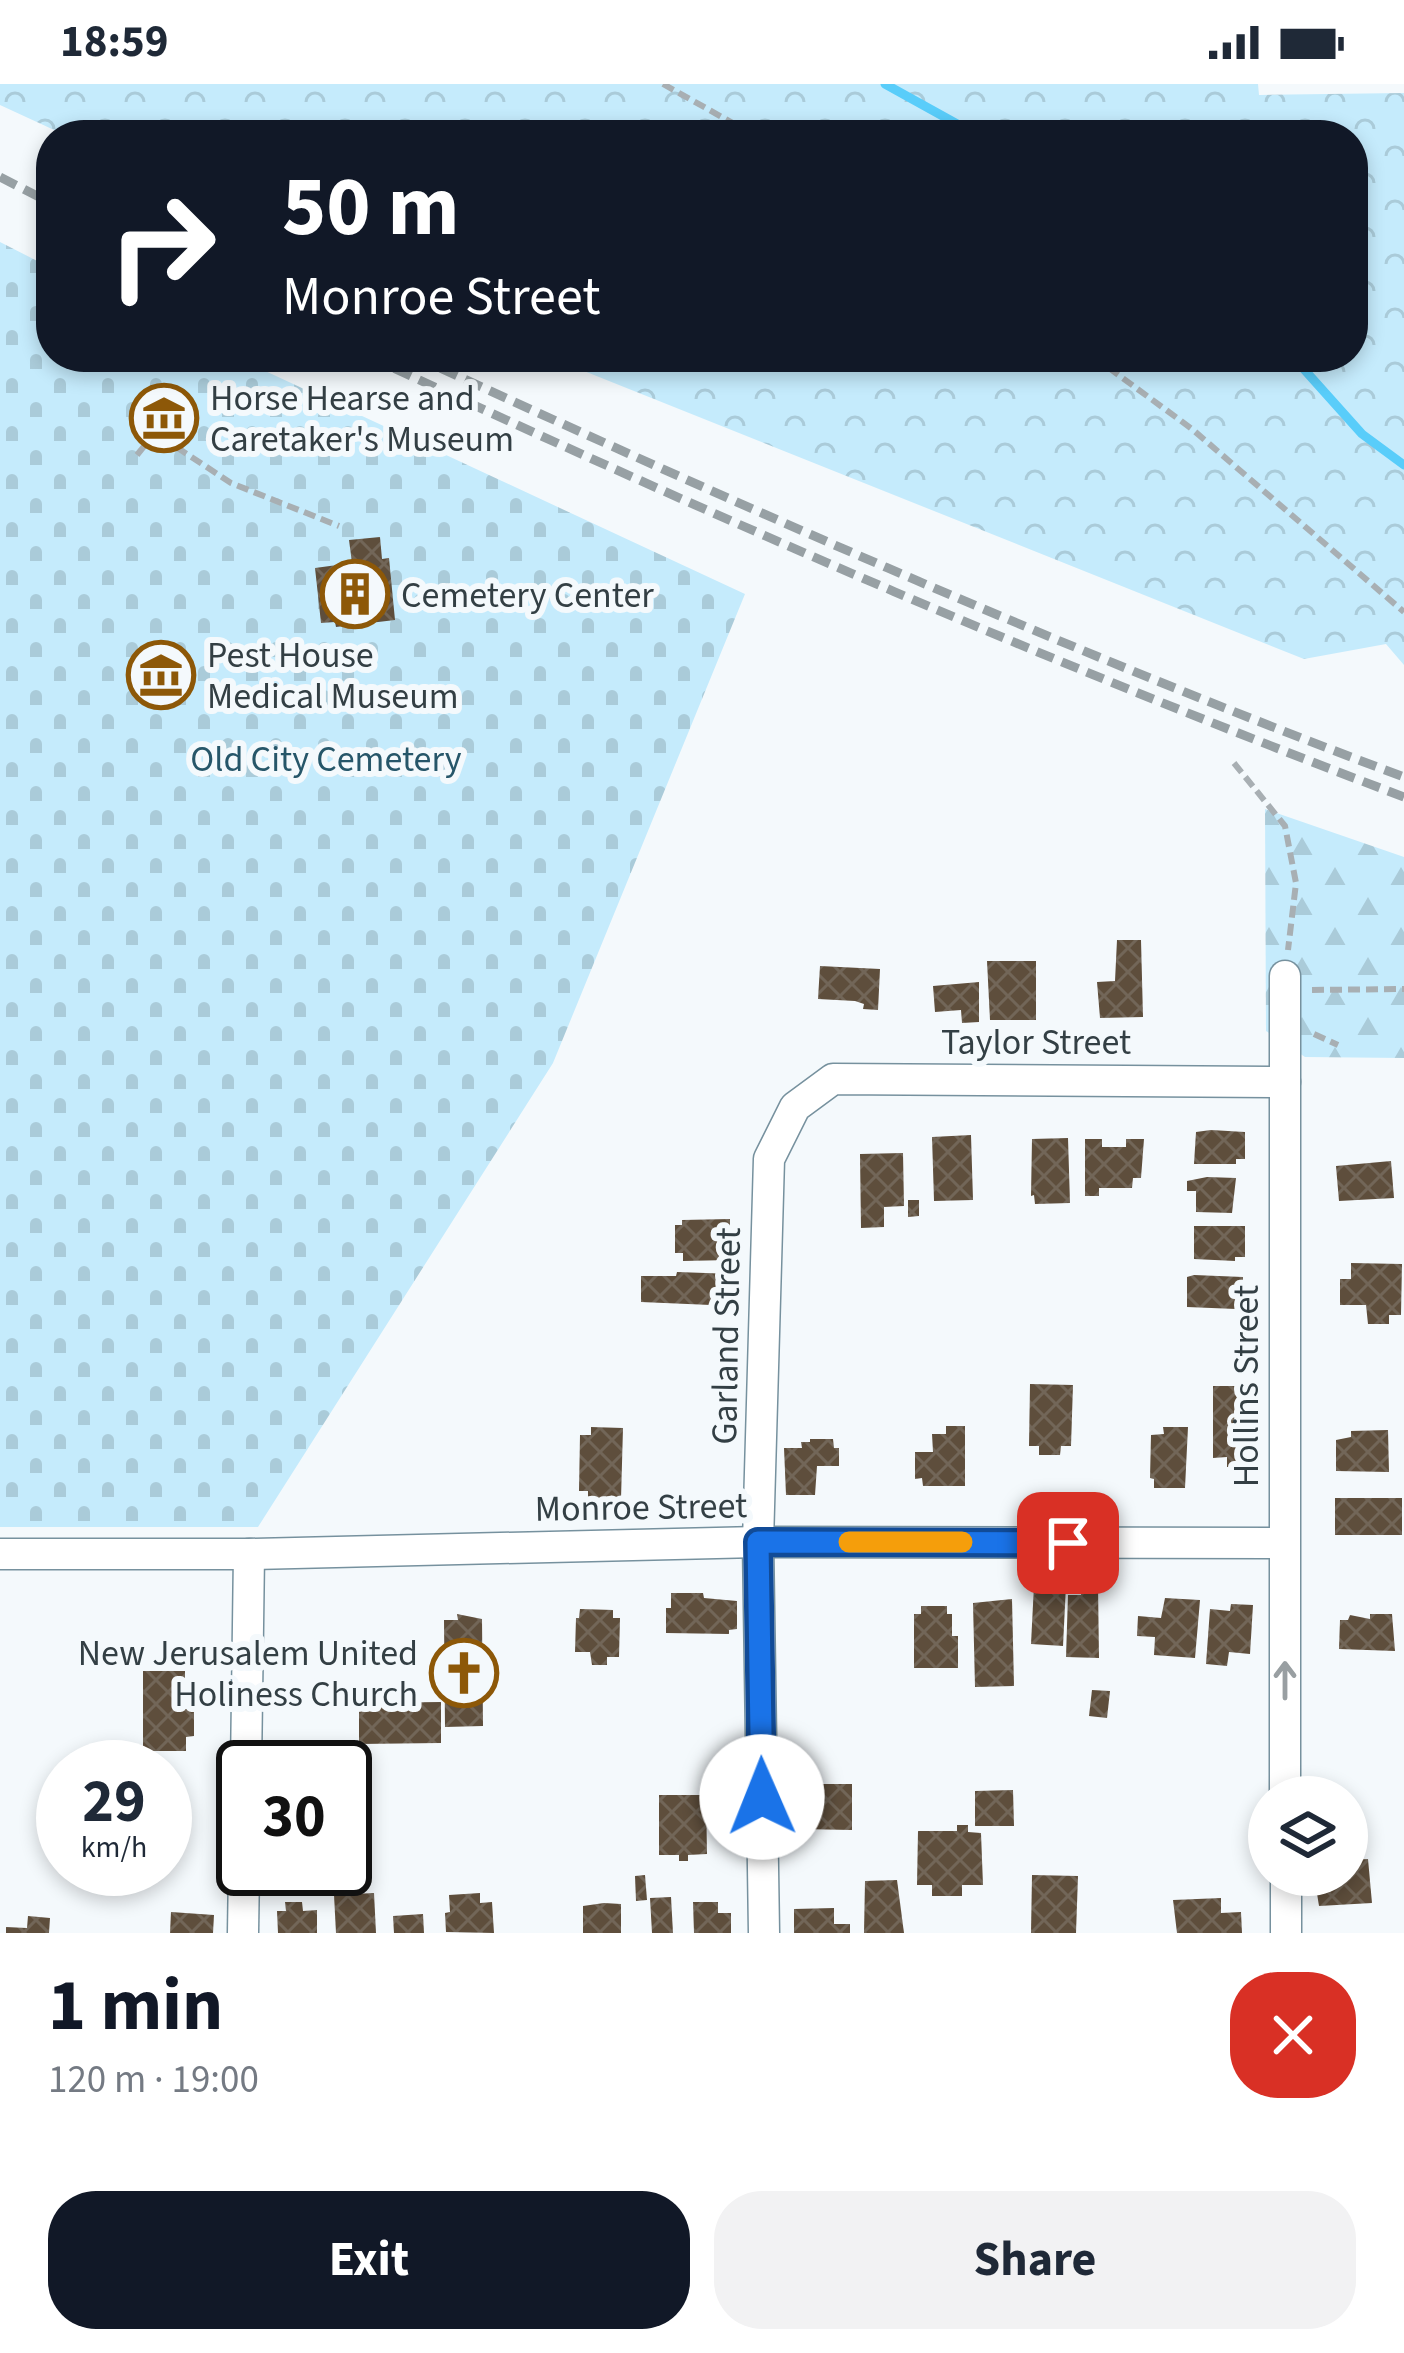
<!DOCTYPE html>
<meta charset="utf-8">
<style>
body{margin:0;font-family:"Source Sans 3",sans-serif;background:#f2f2f3;color:#1f2937;height:100vh;display:flex;flex-direction:column;font-size:45px;white-space:nowrap}
*{box-sizing:border-box;margin:0}
p{font-size:39px;color:#747a83}
.icon{flex:none;width:66px;height:66px;fill:none;stroke:currentColor;stroke-width:2;stroke-linecap:round;stroke-linejoin:round}
.map{position:relative;height:1849px;overflow:hidden}
.details{display:flex;flex-direction:column;background:#fff;flex:1}
.details>*{flex:none}
.hud{position:absolute;left:36px;top:36px;width:1332px;height:252px;border-radius:48px;box-shadow:0 6px 18px #0003;background:#111827;color:#fff;overflow:hidden}
.controls{position:absolute;left:1248px;top:1692px;display:grid;gap:24px}
.controls a{display:grid;place-items:center;width:120px;height:120px;border-radius:50%;background:#fff;box-shadow:0 6px 18px #0003;font-size:60px}
.speed{position:absolute;left:36px;top:1656px;display:flex;gap:24px;font-size:60px;font-weight:700;text-align:center}
.speed>*{display:grid;place-content:center;width:156px;height:156px;border-radius:50%;background:#fff;box-shadow:0 6px 18px #0003;line-height:1}
.speed small{font-size:30px;font-weight:400}
.speed .limit{border:6px solid #111;border-radius:18px;background:#fff;color:#111}
.pin{position:absolute;display:grid;place-items:center;width:102px;height:102px;color:#fff;margin:-51px;border-radius:24px;box-shadow:0 6px 18px #0006}
.me{position:absolute;width:132px;margin:-66px;rotate:359deg;stroke-linejoin:round;filter:drop-shadow(0 0 9px #0008)}
.turn{display:flex;align-items:center;gap:42px;height:252px;padding:0 48px;font-size:54px}
.turn .icon{width:156px;height:156px;stroke-width:2.5}
.turn b{display:block;font-size:84px;line-height:102px}
.round{display:grid;place-items:center;flex:none;width:126px;height:126px;border-radius:48px;background:#f2f2f3}
.head{display:flex;align-items:center;justify-content:space-between;height:204px;padding:0 48px}
h1{font-size:72px;font-weight:700;line-height:90px;color:#111827}
.action{display:flex;gap:24px;margin-top:auto;padding:24px 48px}
.action a{flex:1;height:138px;border-radius:48px;background:#111827;color:#fff;font-size:48px;font-weight:700;line-height:138px;text-align:center}
.action a+a{background:#f2f2f3;color:#1f2937}
.status{display:flex;justify-content:space-between;align-items:center;height:84px;padding:0 60px;background:#fff;direction:ltr}
.status svg{height:33px;fill:currentColor}
.map>svg:first-child{display:block}
</style>
<div class="status"><b>18:59</b><svg viewBox="0 0 49 12"><path d="M0 12V9h3v3zM5 12V6h3v6zM10 12V3h3v9zM15 12V0h3v12zM26 1h20v11H26zM47 4h2v5h-2z"/></svg></div>
<div class="map">
<svg width="1404" height="1849" viewBox="0 0 1404 1849">
<defs>
<pattern id="forest-firs" width="22" height="20" patternUnits="userSpaceOnUse" patternTransform="scale(3)"><rect width="22" height="20" fill="#c5ebfc"/><path d="M5 1l3.5 6h-7zM16 11l3.5 6h-7z" fill="#aacbd9"/></pattern>
<pattern id="cemetery-stones" width="16" height="16" patternUnits="userSpaceOnUse" patternTransform="scale(3)"><rect width="16" height="16" fill="#c5ebfc"/><path d="M2 7V4a2 2 0 0 1 4 0v3zM10 15v-3a2 2 0 0 1 4 0v3z" fill="#aacbd9"/></pattern>
<pattern id="park-crowns" width="20" height="18" patternUnits="userSpaceOnUse" patternTransform="scale(3)"><rect width="20" height="18" fill="#c5ebfc"/><path d="M2 6a3 3 0 1 1 6 0M12 15a3 3 0 1 1 6 0" fill="none" stroke="#aacbd9"/></pattern>
<pattern id="building-cross-hatch" width="8" height="8" patternUnits="userSpaceOnUse" patternTransform="scale(3)"><rect width="8" height="8" fill="#5e4e3c"/><path d="M0 0l8 8M0 8l8-8" fill="none" stroke="#726658"/></pattern>
</defs>
<rect width="100%" height="100%" fill="#f4f9fc"/>
<!-- forest -->
<path fill="url(#forest-firs)" d="M1265 725 1404 773V974L1305 973 1266 947Z"/>
<!-- cemetery -->
<path fill="url(#cemetery-stones)" d="M0 158 51 184V273H235L745 510 553 979 258 1443H0Z"/>
<!-- park -->
<path fill="url(#park-crowns)" d="M0 0H1258L1259 11 1404 9V581L1386 560 1304 575 549 273H1353V51H65L0 21Z"/>
<g fill="none" stroke-linecap="round" stroke-linejoin="round">
<!-- stream -->
<g stroke="#59cdfa" stroke-width="9">
<path d="M885 0 977 51"/>
<path d="M1293 273 1362 350 1404 381"/>
</g>
</g>
<!-- building -->
<g fill="url(#building-cross-hatch)">
<path d="M150 307 194 339 178 361 134 329Z"/>
<path d="M380 453 382 475 389 474 395 536 336 543 335 538 321 539 315 484 352 479 349 456Z"/>
<path d="M148 568 176 570 173 613 146 612Z"/>
<path d="M1117 856H1141L1143 933 1100 934 1097 898 1115 897Z"/>
<path d="M987 877H1036V936H990Z"/>
<path d="M820 882 880 885 878 926 863 925 864 920 855 917 818 915Z"/>
<path d="M979 898V938L962 939 961 926 935 928 933 902Z"/>
<path d="M1211 1046 1245 1048V1075H1236V1080H1194L1196 1048Z"/>
<path d="M971 1051 973 1116 934 1117 932 1053Z"/>
<path d="M1068 1054 1070 1119 1035 1120 1034 1111 1031 1112 1032 1055Z"/>
<path d="M1085 1055H1102V1063H1126V1055H1144L1141 1094H1133L1132 1104H1099V1112H1085Z"/>
<path d="M903 1069 904 1122 884 1123V1143L861 1144 860 1070Z"/>
<path d="M1391 1077 1394 1114 1339 1117 1336 1082Z"/>
<path d="M1207 1093 1236 1094 1232 1129 1196 1128V1107H1187V1097Z"/>
<path d="M908 1116H919V1132L908 1133Z"/>
<path d="M730 1135V1176L683 1177V1169H675V1141H682V1136Z"/>
<path d="M1194 1142H1245V1173H1235V1177L1194 1175Z"/>
<path d="M1351 1179 1402 1180 1401 1231H1389V1240H1368L1366 1221H1340V1195H1351Z"/>
<path d="M677 1188 734 1190V1222L641 1218V1192H676Z"/>
<path d="M1194 1191 1243 1193V1219H1235L1236 1225 1187 1223V1193Z"/>
<path d="M1030 1300 1073 1301 1071 1362H1061L1060 1371H1039V1362H1029Z"/>
<path d="M1213 1302H1253V1383H1227V1373L1213 1374Z"/>
<path d="M946 1342H965V1402H923L922 1394 915 1395V1368H933L932 1350H946Z"/>
<path d="M591 1343 623 1344 621 1415 588 1414V1407H579L580 1351H591Z"/>
<path d="M1163 1343H1188L1185 1404H1154V1395L1150 1394 1151 1351 1164 1350Z"/>
<path d="M1388 1346 1389 1388 1336 1387V1356L1351 1353V1347Z"/>
<path d="M810 1355H833L834 1364H839V1382H817L815 1411H786L784 1364H802L801 1358H810Z"/>
<rect x="1335" y="1414" width="67" height="37"/>
<path d="M1034 1501H1066L1063 1562 1031 1560Z"/>
<path d="M1082 1501H1098L1099 1574 1066 1573 1068 1511H1081Z"/>
<path d="M671 1509H703L704 1514 737 1517V1545L729 1546V1550L666 1549V1524H671Z"/>
<path d="M1165 1514 1200 1516 1195 1574 1154 1571 1155 1553 1137 1552 1138 1532 1161 1534Z"/>
<path d="M1012 1515 1014 1602 975 1603 973 1519Z"/>
<path d="M1231 1520 1253 1521 1250 1570 1229 1568 1227 1582 1206 1580 1210 1525 1230 1527Z"/>
<path d="M921 1522H947V1530H952V1552H958V1584H914V1530H921Z"/>
<path d="M580 1525 613 1526V1534H620L619 1573H607V1581H592L590 1568H575L576 1534H579Z"/>
<path d="M457 1530 482 1535 483 1642 445 1643 444 1536H458Z"/>
<path d="M1370 1530H1392L1395 1567 1339 1565 1340 1536H1348L1350 1531 1370 1535Z"/>
<path d="M143 1587H185V1604H194V1652L186 1653V1667H143Z"/>
<path d="M1092 1606 1110 1607 1107 1634 1089 1632Z"/>
<path d="M441 1618V1659L359 1660V1619Z"/>
<path d="M800 1700H852V1746L799 1745Z"/>
<path d="M1013 1706 1014 1742H975V1707Z"/>
<path d="M659 1711H706L707 1770 688 1771V1777H679V1771H659Z"/>
<path d="M957 1741H968V1748L981 1749 983 1801H962V1812H932V1801H917L918 1747H957Z"/>
<path d="M1368 1775 1372 1819 1319 1822 1314 1791H1347V1776Z"/>
<path d="M645 1791 647 1816 636 1817 635 1792Z"/>
<path d="M1032 1791 1078 1792 1076 1849H1031Z"/>
<path d="M897 1796 904 1849H864L865 1797Z"/>
<path d="M374 1809 376 1849H336L334 1811Z"/>
<path d="M480 1809V1819L492 1818 494 1849 446 1848 445 1829 450 1828 449 1811Z"/>
<path d="M671 1813 673 1849H652L650 1814Z"/>
<path d="M1221 1814V1829L1241 1828 1242 1849H1177L1173 1816Z"/>
<path d="M285 1818H302L303 1827 317 1826V1849H278L277 1827H286Z"/>
<path d="M693 1818H718V1829H731V1849H694Z"/>
<path d="M604 1819 621 1820V1849H583V1822Z"/>
<path d="M834 1824V1840H850V1849H794V1825Z"/>
<path d="M171 1828 214 1831 213 1849H170Z"/>
<path d="M423 1830 424 1849H394L393 1832Z"/>
<path d="M28 1832 50 1834 49 1849H6V1843L27 1844Z"/>
</g>
<g fill="none" stroke-linecap="round" stroke-linejoin="round">
<!-- minor casing -->
<g stroke="#76919e" stroke-width="33">
<g id="minor">
<path d="M1285 892V1713"/>
<path d="M0 1470H249L758 1458 1284 1459"/>
<path d="M246 1683 249 1470"/>
<path d="M1286 1791V1849"/>
<path d="M243 1849 244 1785"/>
<path d="M764 1849 758 1458 769 1075 795 1023 833 995 1285 998"/>
</g>
</g>
<!-- path -->
<g stroke="#a8afb3" stroke-width="6" stroke-dasharray="12 6" stroke-linecap="butt">
<path d="M663 0 754 51"/>
<path d="M1094 273 1192 345 1404 528"/>
<path d="M137 371 155 349 231 399 339 442"/>
<path d="M1234 679 1285 742 1296 799 1288 866"/>
<path d="M1312 906 1404 905"/>
<path d="M1314 950 1338 961"/>
</g>
<!-- minor -->
<use href="#minor" stroke="#fff" stroke-width="30"/>
<!-- rail -->
<g stroke="#97a0a4" stroke-width="9" stroke-dasharray="18 9" stroke-linecap="butt">
<path d="M0 93 51 119"/>
<path d="M370 273C709 431 1054 581 1404 713"/>
<path d="M416 273C741 422 1069 568 1404 693"/>
</g>
</g>
<!-- one-way arrows -->
<defs><path id="oneway-shaft" d="M-6 0H5M1.5-3L5.5 0L1.5 3" fill="none" stroke-width="1.6" stroke-linecap="round" stroke-linejoin="round" transform="scale(3)"/></defs>
<use stroke="#999fa2" href="#oneway-shaft" transform="translate(1285 1596) rotate(-90)"/>
<g fill="none" stroke-linecap="round" stroke-linejoin="round">
<!-- route casing -->
<g stroke="#114b97" stroke-width="30">
<path id="route" d="M762 1713 758 1458 1068 1459"/>
</g>
<!-- route -->
<use href="#route" stroke="#1a73e8" stroke-width="21"/>
<!-- slow -->
<path stroke="#f59e0b" stroke-width="21" d="M849 1458H962"/>
</g>
<!-- icons -->
<defs>
<g id="museum-ring" transform="scale(3.45)"><circle r="9.5" fill="#f4f9fc" stroke="#8d5808" stroke-width="1.5"/><path d="M0-6L6-3V-2H-6V-3ZM-5-1h2V3h-2ZM-1-1h2V3h-2ZM3-1h2V3H3ZM-6 4H6V6H-6Z" fill="#8d5808"/></g>
<g id="building-ring" transform="scale(3.45)"><circle r="9.5" fill="#f4f9fc" stroke="#8d5808" stroke-width="1.5"/><path d="M-4-6H4V6H1V3H-1V6H-4ZM-2.5-4.3h1.7v1.8h-1.7ZM.8-4.3h1.7v1.8H.8ZM-2.5-1h1.7V.8h-1.7ZM.8-1h1.7V.8H.8Z" fill="#8d5808"/></g>
<g id="church-ring" transform="scale(3.45)"><circle r="9.5" fill="#f4f9fc" stroke="#8d5808" stroke-width="1.5"/><path d="M-1.2-6h2.4v3.5h3.3v2.4h-3.3V6h-2.4V-.1h-3.3v-2.4h3.3Z" fill="#8d5808"/></g>
</defs>
<g fill-rule="evenodd">
<use href="#museum-ring" x="164" y="334"/>
<use href="#building-ring" x="355" y="510"/>
<use href="#museum-ring" x="161" y="591"/>
<use href="#church-ring" x="464" y="1589"/>
</g>
<g text-anchor="middle" stroke-width="12" stroke-linejoin="round" paint-order="stroke">
<!-- poi labels -->
<g font-size="36" fill="#333f44" stroke="#f4f9fc" text-anchor="start">
<text x="210" y="326">Horse Hearse and<tspan x="210" dy="41">Caretaker's Museum</tspan></text>
<text x="401" y="523">Cemetery Center</text>
<text x="207" y="583">Pest House<tspan x="207" dy="41">Medical Museum</tspan></text>
<text x="418" y="1581" text-anchor="end">New Jerusalem United<tspan x="418" dy="41">Holiness Church</tspan></text>
</g>
<!-- park labels -->
<g font-size="36" fill="#265669" stroke="#f4f9fc">
<text x="326" y="687">Old City Cemetery</text>
</g>
<!-- street labels -->
<g font-size="36" fill="#333f44" stroke="#f4f9fc">
<text x="1036" y="970">Taylor Street</text>
<text transform="translate(725 1252) rotate(-89)" y="13">Garland Street</text>
<text transform="translate(1245 1302) rotate(-90)" y="13">Hollins Street</text>
<text transform="translate(641 1422) rotate(-1)" y="13">Monroe Street</text>
</g>
</g>
</svg>
<div class="controls">
<a><svg class="icon" aria-label="layers" viewBox="0 0 24 24"><path d="M12 4l9 5-9 5-9-5zM3 14l9 5 9-5"/></svg></a>
</div>
<div class="speed"><div>29<small>km/h</small></div><div class="limit">30</div></div>
<div class="pin" style="left:1068px;top:1459px;background:#d93025"><svg class="icon" aria-label="arrive" viewBox="0 0 24 24"><path d="M6 21V4h12l-3 4 3 4H6"/></svg></div>
<svg class="me" style="left:762px;top:1713px" viewBox="-20 -20 40 40"><circle r="19" fill="#fff"/><path d="M0-13L10 11 0 6-10 11z" fill="#1a73e8"/></svg>
<div class="hud">
<div class="turn"><svg class="icon" aria-label="right" viewBox="0 0 24 24"><path d="M7 20v-9h11M14 6l5 5-5 5"/></svg><div><b>50 m</b>Monroe Street</div></div>
</div>
</div>
<section class="details">
<div class="head"><div><h1>1 min</h1><p>120 m · 19:00</p></div><a class="round" style="background:#d93025;color:#fff"><svg class="icon" aria-label="close" viewBox="0 0 24 24"><path d="M6 6l12 12M18 6L6 18"/></svg></a></div>
<div class="action"><a>Exit</a><a>Share</a></div>
</section>
